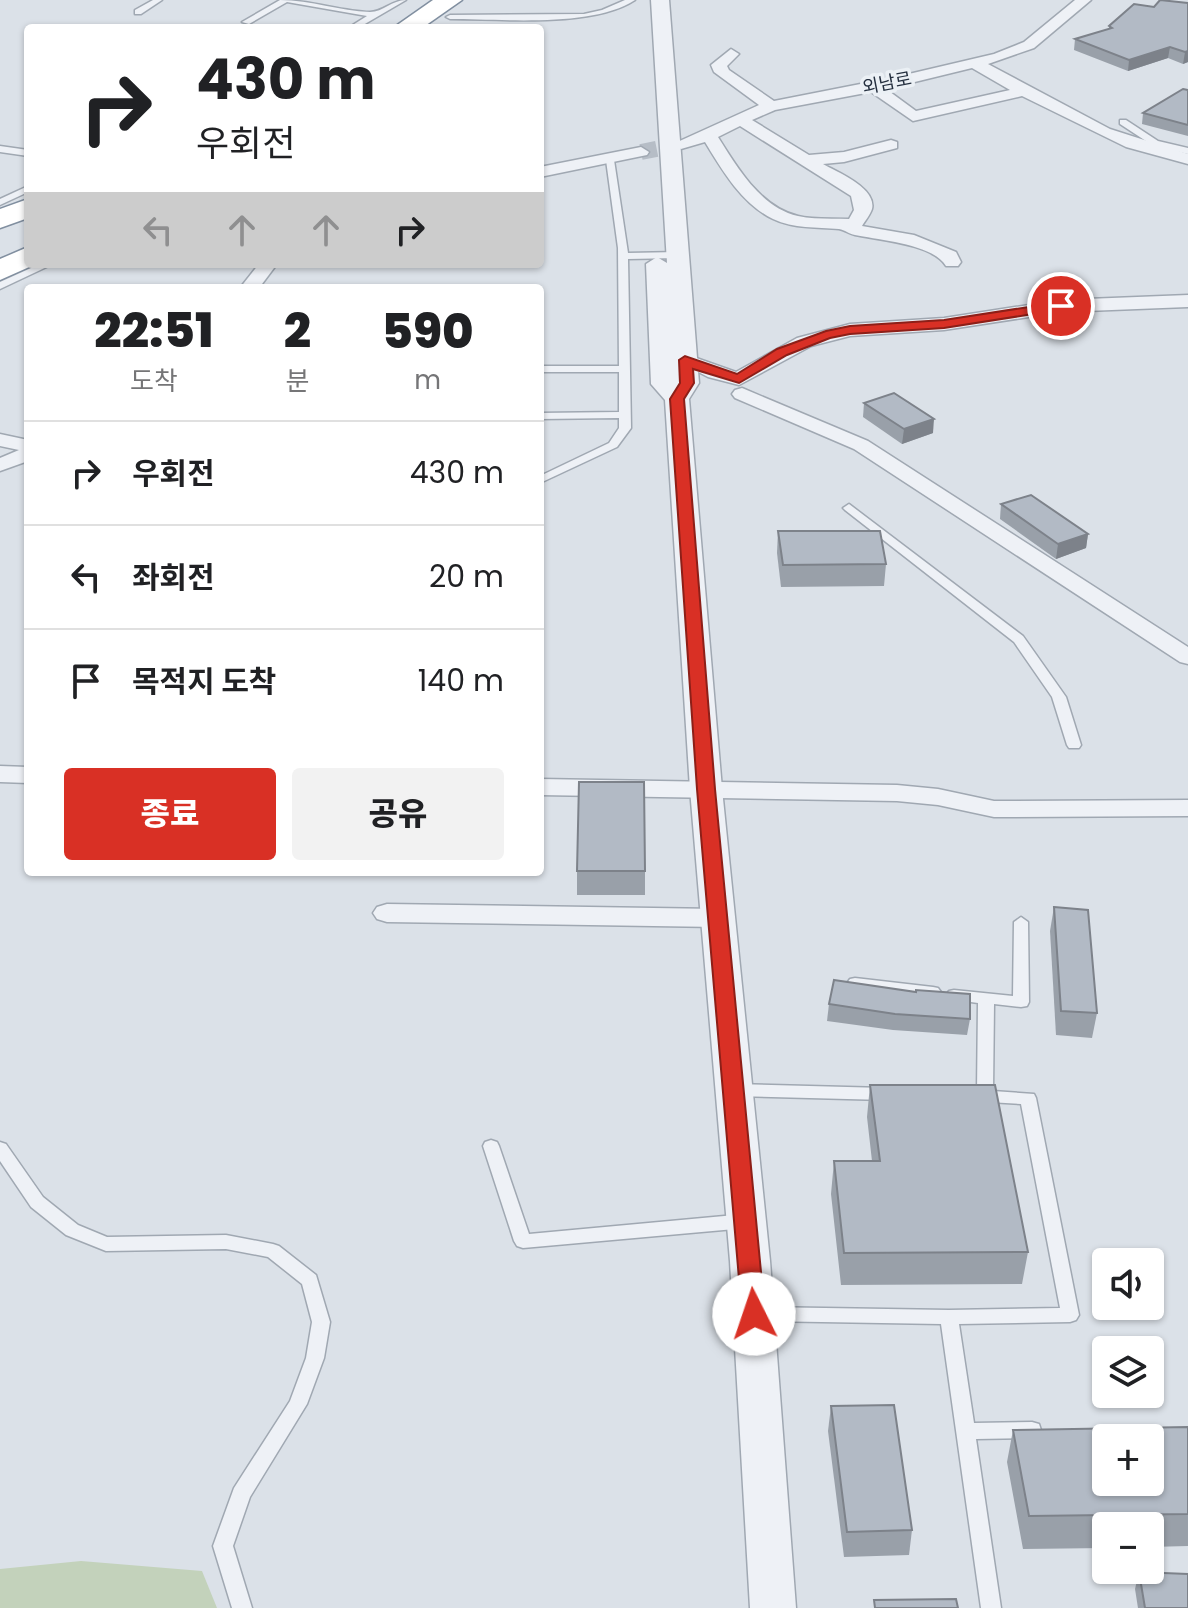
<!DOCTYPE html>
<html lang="ko">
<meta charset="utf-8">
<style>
body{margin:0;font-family:Poppins,"Noto Sans KR",sans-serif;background:#f2f2f2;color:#202124;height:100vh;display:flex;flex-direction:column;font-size:30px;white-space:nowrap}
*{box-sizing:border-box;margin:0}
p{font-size:26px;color:#757577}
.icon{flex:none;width:44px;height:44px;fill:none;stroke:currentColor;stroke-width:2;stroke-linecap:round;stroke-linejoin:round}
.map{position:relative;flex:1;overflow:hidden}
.sheet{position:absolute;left:24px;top:284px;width:520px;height:592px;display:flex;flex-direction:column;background:#fff;border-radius:8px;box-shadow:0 2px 6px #0004}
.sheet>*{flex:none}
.guide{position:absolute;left:24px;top:24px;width:520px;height:244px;border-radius:8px;box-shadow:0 2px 6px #0004;background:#fff;color:#202124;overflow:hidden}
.fabs{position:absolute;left:1092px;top:1248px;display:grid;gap:16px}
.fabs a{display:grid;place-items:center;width:72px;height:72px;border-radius:8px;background:#fff;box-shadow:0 2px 6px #0004;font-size:40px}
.pin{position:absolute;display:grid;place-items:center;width:68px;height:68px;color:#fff;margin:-34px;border:4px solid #fff;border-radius:50%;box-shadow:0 2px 8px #0007}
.me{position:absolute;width:88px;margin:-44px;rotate:356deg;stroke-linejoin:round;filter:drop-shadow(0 0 6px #0008)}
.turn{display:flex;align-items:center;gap:28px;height:168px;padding:0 40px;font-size:36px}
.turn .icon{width:104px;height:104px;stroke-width:2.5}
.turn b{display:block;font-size:56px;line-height:68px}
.lanes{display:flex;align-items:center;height:76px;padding:0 40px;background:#0003;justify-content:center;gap:40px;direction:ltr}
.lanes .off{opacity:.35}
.eta{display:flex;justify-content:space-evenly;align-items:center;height:136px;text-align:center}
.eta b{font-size:48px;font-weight:800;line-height:56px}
.button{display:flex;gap:16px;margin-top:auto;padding:16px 40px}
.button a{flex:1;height:92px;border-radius:8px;background:#d93025;color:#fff;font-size:32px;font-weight:800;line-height:92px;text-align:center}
.button a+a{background:#f2f2f2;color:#202124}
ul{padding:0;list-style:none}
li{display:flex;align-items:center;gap:24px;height:104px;padding:0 40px;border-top:2px solid #e0e0e0}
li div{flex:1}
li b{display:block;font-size:30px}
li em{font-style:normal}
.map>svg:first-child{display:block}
</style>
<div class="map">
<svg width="1188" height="1608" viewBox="0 0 1188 1608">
<rect width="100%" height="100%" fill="#dbe1e8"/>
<!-- green -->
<path fill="#c3d2bb" d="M81 1561 202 1571 217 1608H0V1569Z"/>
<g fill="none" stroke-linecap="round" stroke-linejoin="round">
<!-- minor-tunnel -->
<path stroke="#b6bdc6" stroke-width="16" stroke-dasharray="16 8" stroke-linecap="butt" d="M641 152 681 144"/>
<!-- service casing -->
<g stroke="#a0a8b2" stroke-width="3">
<g id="service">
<path d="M153 0H162L141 14H135V10Z"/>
<path d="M280 0C311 0 340 11 370 12 383 12 392 0 406 0L358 28H348L367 16 287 2 249 24 242 22Z"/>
<path d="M625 0H635C593 28 502 19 450 19L446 17 450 15 584 14 602 10Z"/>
<path d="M1120 120H1126L1158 141 1188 148V154L1152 145 1120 124Z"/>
<path d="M0 146 28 150V156L0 152Z"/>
<path d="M610 157 614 160 628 253 678 252 683 255 678 258 628 259 631 428 617 447 540 483V476L609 443 619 428V418L540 419V413L619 412V372H540V366H619L618 248 606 160Z"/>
<path d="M28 186V192L0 205V199Z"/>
<path d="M40 264H53L0 289V282Z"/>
<path d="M849 504 1023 636 1066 697 1081 745 1079 748H1069L1067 745 1052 697 1014 642 845 510 843 508Z"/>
<path d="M1021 917 1028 922 1029 1002 1027 1006 1021 1007 994 1004 993 1091 1034 1094 1036 1098 1079 1315 1076 1320 1070 1322 959 1324 974 1423 1032 1422 1039 1424 1041 1430 1039 1436 1032 1438 976 1439 1001 1608H981L941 1324 755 1321 749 1319 746 1314 749 1309 755 1307 949 1310 1060 1308 1021 1104 972 1101 970 1097 972 1093 977 1091 978 1003 949 999 946 995 949 991 954 990 1013 996 1014 922Z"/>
<path d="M855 978 933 987 938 988 941 992 938 996 933 997 850 987 847 983 850 979Z"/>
<path d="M734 1084 885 1088 891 1090 893 1094 891 1098 885 1100 734 1096 728 1094 726 1090 728 1086Z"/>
<path d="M491 1140 497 1142 499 1146 529 1234 746 1214 752 1216 755 1221 752 1226 746 1228 523 1248 517 1246 514 1241 483 1146 485 1142Z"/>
<path d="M0 1142 6 1144 43 1197 78 1225 107 1237 226 1235 273 1244 279 1246 316 1275 330 1322 324 1358 307 1404 250 1497 233 1546 252 1608H232L213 1546 234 1488 290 1401 306 1358 312 1322 302 1284 268 1257 226 1249 106 1251 66 1235 31 1207 0 1161Z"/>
</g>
</g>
<!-- minor casing -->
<g stroke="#a0a8b2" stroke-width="3">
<g id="minor">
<path d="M1075 0H1091L1034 48 988 64 1110 129 1188 154V164L1126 147 1022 96 913 121 871 92 775 110 752 120 809 155 844 152 891 140 897 142V148L844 162 823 164C837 172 877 188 872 209 870 215 865 221 862 226L914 235 956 252 961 262 958 266H946C933 244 879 240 855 235 849 234 845 230 839 229 816 227 794 229 773 219 742 204 722 170 705 142L681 149 673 144 759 105 714 72 711 65 731 49 739 54 727 66 729 70 774 101 896 77 994 54 1024 42ZM972 68 1010 90 916 111 886 89ZM740 126 851 196 854 210 849 219C832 218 814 220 798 216 760 207 737 167 718 137Z"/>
<path d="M641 147 649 152 647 155 540 177V167Z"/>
<path d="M259 264H277L259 288H240Z"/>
<path d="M1188 295V307L1061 312 944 330 850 336 811 346 739 385 708 377 675 360 685 354 736 372 797 338 850 324 944 318 1061 300Z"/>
<path d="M742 388 868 441 1188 647V664L1180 662 854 449 735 398 732 394 735 390Z"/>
<path d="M0 434 28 440V461L0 471V458L19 450 0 446Z"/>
<path d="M0 766 28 767V783L0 782Z"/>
<path d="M540 779 897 785 938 789 994 801 1188 800V816L994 817 938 805 897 801 540 795Z"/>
<path d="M387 904 718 909 728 912 732 918 728 924 718 927 387 922 377 919 373 913 377 907Z"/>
</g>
</g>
<!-- tertiary casing -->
<g stroke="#a0a8b2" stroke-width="3">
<path id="tertiary" d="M651 0H669L699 383 689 399 722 789 770 1261 796 1608H750L730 1261 690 789 665 400 651 384 646 264 657 257 667 263Z"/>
</g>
<!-- trunk casing -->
<g stroke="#818fa0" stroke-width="3">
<g id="trunk">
<path d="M433 0H462L422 28H393Z"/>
<path d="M28 199V218L0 228V209Z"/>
<path d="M28 247V264H36L0 280V259Z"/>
</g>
</g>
<!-- service -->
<use href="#service" fill="#eef1f6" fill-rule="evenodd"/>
<!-- minor -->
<use href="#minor" fill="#eef1f6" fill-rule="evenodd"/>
<!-- tertiary -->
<use href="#tertiary" fill="#eef1f6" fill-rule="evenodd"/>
<!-- trunk -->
<use href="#trunk" fill="#fff" fill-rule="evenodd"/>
</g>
<!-- wall -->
<g fill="#99a0a9">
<path d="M1188 3V62L1183 64 1168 58 1128 71 1074 50 1075 39 1109 29V26L1154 7Z"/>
<path d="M1188 90V136L1142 124 1143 113Z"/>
<path d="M864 403 933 433 902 444 863 417Z"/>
<path d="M1001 504 1088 534 1086 548 1056 559 1000 519Z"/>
<path d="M778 531 886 564 884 586 781 587 777 553Z"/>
<rect x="577" y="871" width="68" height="24"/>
<path d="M1054 907 1097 1013 1092 1038 1056 1035 1050 931Z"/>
<path d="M916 992 970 1019 967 1035 893 1030 827 1021 829 1004Z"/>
<path d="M870 1085 1028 1252 1022 1284 841 1285 831 1194 834 1161H872L867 1117Z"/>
<path d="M831 1406 912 1530 909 1555 844 1557 828 1431Z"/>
<path d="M1188 1427V1546L1150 1547V1526H1106V1548L1023 1549 1007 1462 1013 1430Z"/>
<path d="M1139 1572 1188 1608H1138L1135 1589Z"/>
</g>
<!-- shaded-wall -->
<g fill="#7d828a">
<path d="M1170 47 1168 58 1128 71 1129 60Z"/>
<path d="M1188 51V62L1183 64 1185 52Z"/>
<path d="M934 419 933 433 902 444 904 429Z"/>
<path d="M1088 534 1086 548 1056 559 1058 544Z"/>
</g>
<!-- building -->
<g fill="#b2bac5" stroke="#7d828a" stroke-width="2" fill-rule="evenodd">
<path d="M1160 0 1188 3V51L1185 52 1170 47 1129 60 1075 39 1112 28 1109 26 1134 4 1154 7Z"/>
<path d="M1183 89 1188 90V125L1143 113Z"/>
<path d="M894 393 934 419 904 429 864 403Z"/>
<path d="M1031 495 1088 534 1058 544 1001 504Z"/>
<path d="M778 531H880L886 564 783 565Z"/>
<path d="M579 782H644L645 871H577Z"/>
<path d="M1054 907 1088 910 1097 1013 1061 1011Z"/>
<path d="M834 980 916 992V990L970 994V1019L895 1014 829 1004Z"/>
<path d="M870 1085H995L1028 1252 844 1253 834 1161H880Z"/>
<path d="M894 1405 912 1530 847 1532 831 1406Z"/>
<path d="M1188 1427V1514L1029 1516 1013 1430ZM1106 1438H1150V1482H1106Z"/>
<path d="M1139 1572 1188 1574V1608H1145Z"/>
<path d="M956 1599 958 1608H875L874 1600Z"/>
</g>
<!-- route -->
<path fill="#d93025" stroke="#8d1f18" stroke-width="2" d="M1061 302 1065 303V309L944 328 850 334 830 338 787 355 739 383 693 369 694 383 684 399 715 789 765 1314 762 1320 754 1323 745 1320 742 1314 697 789 670 399 680 383 679 360 685 356 737 374 777 349 826 331 850 326 944 320Z"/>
<g text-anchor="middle" stroke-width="7" stroke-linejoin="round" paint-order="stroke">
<!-- far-street labels -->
<g font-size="18" fill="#242f3f" stroke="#ebf0f5">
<text transform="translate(887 83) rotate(-11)" y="6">외남로</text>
</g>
</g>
</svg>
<div class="fabs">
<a><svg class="icon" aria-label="sound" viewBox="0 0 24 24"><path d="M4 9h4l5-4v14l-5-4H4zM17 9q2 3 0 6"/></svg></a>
<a><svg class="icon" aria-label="layers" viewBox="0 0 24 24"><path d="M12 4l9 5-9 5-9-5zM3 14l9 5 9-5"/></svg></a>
<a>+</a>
<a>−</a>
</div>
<div class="pin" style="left:1061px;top:306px;background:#d93025"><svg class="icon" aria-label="arrive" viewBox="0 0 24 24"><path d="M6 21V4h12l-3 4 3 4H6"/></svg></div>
<svg class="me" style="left:754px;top:1314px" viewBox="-20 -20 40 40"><circle r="19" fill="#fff"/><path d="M0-13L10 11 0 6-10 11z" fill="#d93025"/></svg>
<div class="guide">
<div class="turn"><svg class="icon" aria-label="right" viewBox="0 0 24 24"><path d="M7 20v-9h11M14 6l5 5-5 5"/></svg><div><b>430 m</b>우회전</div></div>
<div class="lanes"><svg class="icon off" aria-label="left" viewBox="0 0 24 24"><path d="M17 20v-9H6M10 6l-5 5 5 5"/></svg><svg class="icon off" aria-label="ahead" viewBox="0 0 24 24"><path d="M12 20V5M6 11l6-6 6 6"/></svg><svg class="icon off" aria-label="ahead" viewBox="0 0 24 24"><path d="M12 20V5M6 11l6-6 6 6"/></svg><svg class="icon" aria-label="right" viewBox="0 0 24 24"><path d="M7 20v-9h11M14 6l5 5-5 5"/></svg></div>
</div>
<section class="sheet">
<div class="eta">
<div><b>22:51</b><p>도착</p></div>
<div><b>2</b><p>분</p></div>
<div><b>590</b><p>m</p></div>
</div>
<ul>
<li><svg class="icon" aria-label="right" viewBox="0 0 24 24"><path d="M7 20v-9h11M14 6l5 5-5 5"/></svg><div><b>우회전</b></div><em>430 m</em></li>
<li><svg class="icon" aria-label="left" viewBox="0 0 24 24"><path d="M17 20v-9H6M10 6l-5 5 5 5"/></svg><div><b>좌회전</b></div><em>20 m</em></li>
<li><svg class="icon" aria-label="arrive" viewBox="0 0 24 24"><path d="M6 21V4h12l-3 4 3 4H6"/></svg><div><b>목적지 도착</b></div><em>140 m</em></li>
</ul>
<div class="button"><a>종료</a><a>공유</a></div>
</section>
</div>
